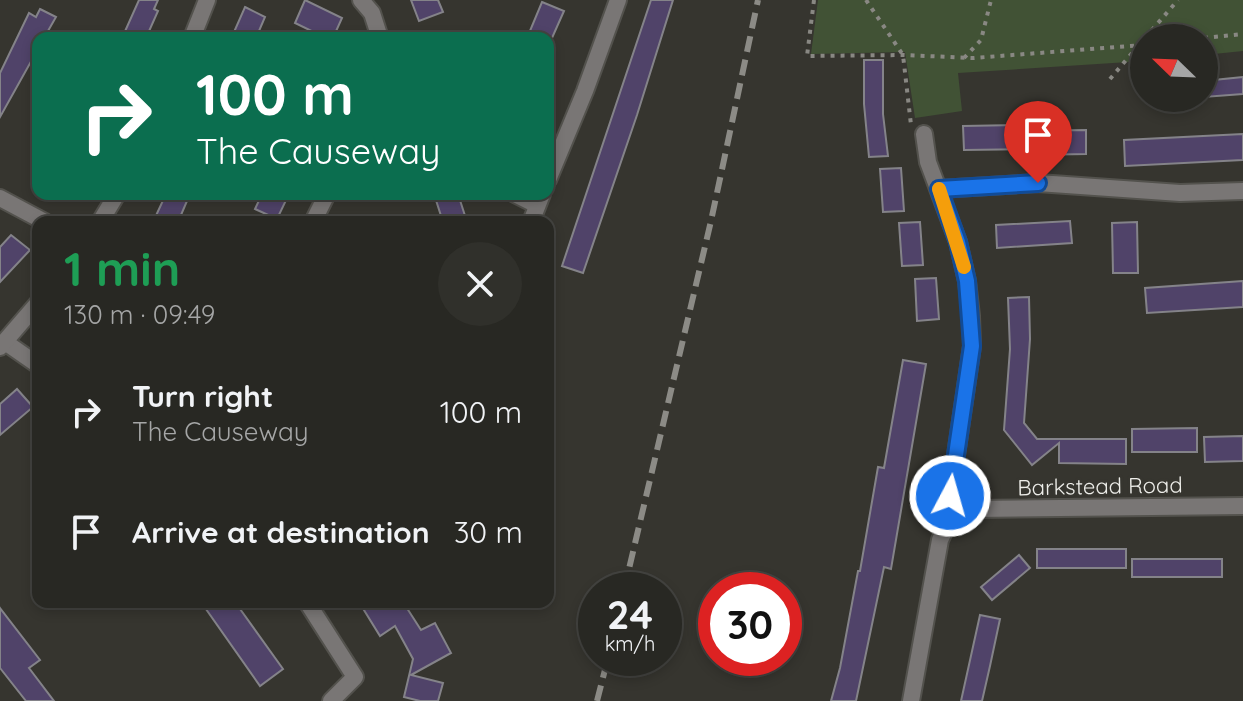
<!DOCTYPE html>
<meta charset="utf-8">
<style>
body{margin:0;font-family:Quicksand,sans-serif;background:#30302b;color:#f1f3f6;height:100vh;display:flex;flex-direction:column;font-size:30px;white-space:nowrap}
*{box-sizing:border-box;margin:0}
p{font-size:26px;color:#a5a6a6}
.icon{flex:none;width:44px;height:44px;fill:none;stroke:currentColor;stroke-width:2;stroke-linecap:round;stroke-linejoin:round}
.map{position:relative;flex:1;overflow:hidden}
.sheet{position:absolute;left:32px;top:216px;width:522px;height:392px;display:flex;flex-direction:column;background:#282823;border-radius:16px;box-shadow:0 4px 12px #0003,0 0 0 2px #444441}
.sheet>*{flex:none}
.hud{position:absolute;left:32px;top:32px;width:522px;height:168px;border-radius:16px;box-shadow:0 4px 12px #0003,0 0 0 2px #444441;background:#0b6e4f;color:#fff;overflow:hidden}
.needle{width:52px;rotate:293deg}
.fabs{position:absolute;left:1130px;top:24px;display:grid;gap:16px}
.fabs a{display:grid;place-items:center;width:88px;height:88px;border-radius:50%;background:#282823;box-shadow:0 4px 12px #0003,0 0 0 2px #444441;font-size:40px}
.speed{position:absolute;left:578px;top:572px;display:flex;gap:16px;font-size:40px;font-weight:700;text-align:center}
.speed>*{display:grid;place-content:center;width:104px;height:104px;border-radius:50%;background:#282823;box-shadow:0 4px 12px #0003,0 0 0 2px #444441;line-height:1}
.speed small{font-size:20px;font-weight:400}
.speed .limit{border:12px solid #d22;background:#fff;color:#111}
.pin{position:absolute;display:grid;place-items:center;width:68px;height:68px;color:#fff;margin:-82px -34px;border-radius:50% 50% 50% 0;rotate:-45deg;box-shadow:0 0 8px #0007}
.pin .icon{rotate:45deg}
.me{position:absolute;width:88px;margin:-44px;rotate:6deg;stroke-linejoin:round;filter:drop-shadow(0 0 6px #0008)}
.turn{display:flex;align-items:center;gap:28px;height:168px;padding:0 32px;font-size:36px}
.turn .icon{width:104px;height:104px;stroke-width:2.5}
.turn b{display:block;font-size:56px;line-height:68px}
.round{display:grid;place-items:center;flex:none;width:84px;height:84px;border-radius:42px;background:#30302b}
.overview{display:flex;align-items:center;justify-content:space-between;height:136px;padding:0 32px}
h1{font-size:48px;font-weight:700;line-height:60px;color:#1e9e55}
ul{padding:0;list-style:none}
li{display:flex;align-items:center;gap:24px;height:120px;padding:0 32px}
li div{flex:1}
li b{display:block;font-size:30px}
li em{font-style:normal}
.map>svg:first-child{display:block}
</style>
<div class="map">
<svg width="1243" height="701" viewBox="0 0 1243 701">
<rect width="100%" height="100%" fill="#36352f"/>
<!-- green -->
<path fill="#415235" d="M818 0H1243V51L1204 55V38H1144V61L958 73 962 111 915 118 905 52 811 54Z"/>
<!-- building -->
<g fill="#504369" stroke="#848389" stroke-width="2">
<path d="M139 0H158L154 9 158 11 146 38H122Z"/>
<path d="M305 0 342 18 333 38H326L295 23Z"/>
<path d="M411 0H438L443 12 419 21Z"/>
<path d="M651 0H673L637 115 583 273 562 266Z"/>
<path d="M542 2 564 11 552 38H527Z"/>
<path d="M245 7 265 17 256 38H246L234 32Z"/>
<path d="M40 9 56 17 44 38H38V49L0 117V73L29 13 36 17Z"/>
<path d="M864 60H883V114L888 156 869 157 864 104Z"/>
<path d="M1243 77V94L1204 97V81Z"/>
<path d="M1020 125V131L1086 130V154L1030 155V149L964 150 963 126Z"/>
<path d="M1243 134V160L1125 166 1124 140Z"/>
<path d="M901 168 904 211 883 212 880 169Z"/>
<path d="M166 194H190L178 222H153Z"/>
<path d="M262 194H289L277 219 255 209Z"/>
<path d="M434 194H458L467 222H443Z"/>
<path d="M1070 221 1072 243 997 248 996 225Z"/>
<path d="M920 222 923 265 902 266 899 223Z"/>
<path d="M1137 222 1138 273H1113L1112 223Z"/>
<path d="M11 235 30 250 0 282V247Z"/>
<path d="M936 278 939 319 917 321 915 279Z"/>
<path d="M1243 281V307L1147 313 1145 288Z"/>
<path d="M1029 297 1030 339 1024 423 1037 439H1126V464L1059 463V443L1032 465 1004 430 1010 349 1008 298Z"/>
<path d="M903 360 926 364 891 569 884 567 856 701H831L840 668 858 571H860L878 467 884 468Z"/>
<path d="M17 389 33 407 0 435V404Z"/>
<path d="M1197 428V452H1132V429Z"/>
<path d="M1243 436V461L1205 462 1204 437Z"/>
<rect x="1037" y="549" width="89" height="19"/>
<path d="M1019 555 1030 568 992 600 981 587Z"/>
<rect x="1132" y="559" width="90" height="18"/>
<path d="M201 602H235L283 669 260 686Z"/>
<path d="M359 602H403L421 630 435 623 451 653 411 675 443 683 438 701H420L404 697 413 659 395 626 380 636Z"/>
<path d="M0 608 40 660 29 668 54 701H26L0 668Z"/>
<path d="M980 615 1000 619 990 666 982 701H961Z"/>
</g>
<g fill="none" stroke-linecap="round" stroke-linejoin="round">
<!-- street casing -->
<g stroke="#53524d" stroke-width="20">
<g id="street">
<path d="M361 0 372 13 380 38"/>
<path d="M192 38 207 0"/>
<path d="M548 180 585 91 618 0"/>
<path d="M939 189 1038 183 1180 193 1243 191"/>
<path d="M515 194 537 205"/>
<path d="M0 198 45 222"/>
<path d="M100 222 117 194"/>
<path d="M313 222 327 194"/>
<path d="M531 222 542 194"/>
<path d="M5 342 38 365"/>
<path d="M0 347 38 303"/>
<path d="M959 514 972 509 1243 506"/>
<path d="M307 602 355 677 331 701"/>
<path d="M911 701 940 540 947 525 959 514 950 496 972 346 971 316 967 281 958 242 928 162 924 134"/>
</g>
</g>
<!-- path -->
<g stroke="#898883" stroke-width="4" stroke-dasharray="4 6" stroke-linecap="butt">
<path d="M814 0 807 56 903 55 973 58 1144 45"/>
<path d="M866 0 903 55 911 125"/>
<path d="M1145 38 1178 0"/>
<path d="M1204 38 1243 34"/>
<path d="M964 58 981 40 991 0"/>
<path d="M1110 79 1144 39"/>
</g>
<!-- street -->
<use href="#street" stroke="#797675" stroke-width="16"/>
<!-- rail -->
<g stroke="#8c8b86" stroke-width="6" stroke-dasharray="16 8" stroke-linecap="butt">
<path d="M624 590 711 221 758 0"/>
<path d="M597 701 608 658"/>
</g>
</g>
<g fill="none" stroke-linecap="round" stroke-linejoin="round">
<!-- route casing -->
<g stroke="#114b97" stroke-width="20">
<path id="route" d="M950 496 972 346 967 281 958 242 939 189 1038 183"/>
</g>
<!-- route -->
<use href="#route" stroke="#1a73e8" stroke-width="14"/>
<!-- slow -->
<path stroke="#f59e0b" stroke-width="14" d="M939 189 964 267"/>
</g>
<g text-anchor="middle" stroke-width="6" stroke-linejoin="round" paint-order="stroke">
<!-- street labels -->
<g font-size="22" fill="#edede9" stroke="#36352f">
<text transform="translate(1100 486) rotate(-1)" y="8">Barkstead Road</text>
</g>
</g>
</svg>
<div class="fabs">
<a><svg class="needle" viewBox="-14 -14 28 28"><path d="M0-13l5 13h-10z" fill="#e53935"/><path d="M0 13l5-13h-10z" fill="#a5a6a6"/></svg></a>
</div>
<div class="speed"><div>24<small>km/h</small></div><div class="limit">30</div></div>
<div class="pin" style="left:1038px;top:183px;background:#d93025"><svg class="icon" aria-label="arrive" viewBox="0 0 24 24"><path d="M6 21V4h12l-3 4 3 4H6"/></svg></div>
<svg class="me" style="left:950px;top:496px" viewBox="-20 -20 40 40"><circle r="17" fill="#1a73e8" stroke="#fff" stroke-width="3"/><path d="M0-11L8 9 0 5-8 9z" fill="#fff"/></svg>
<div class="hud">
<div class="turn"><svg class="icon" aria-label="right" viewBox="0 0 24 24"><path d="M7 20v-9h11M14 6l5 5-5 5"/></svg><div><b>100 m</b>The Causeway</div></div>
</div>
<section class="sheet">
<div class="overview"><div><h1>1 min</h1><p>130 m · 09:49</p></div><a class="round"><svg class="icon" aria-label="close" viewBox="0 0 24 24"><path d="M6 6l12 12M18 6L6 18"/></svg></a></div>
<ul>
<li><svg class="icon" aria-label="right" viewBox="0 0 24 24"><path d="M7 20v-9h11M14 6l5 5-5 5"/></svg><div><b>Turn right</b><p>The Causeway</p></div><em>100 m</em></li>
<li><svg class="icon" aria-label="arrive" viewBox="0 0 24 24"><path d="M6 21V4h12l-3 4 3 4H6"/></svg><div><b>Arrive at destination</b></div><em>30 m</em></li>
</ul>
</section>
</div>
